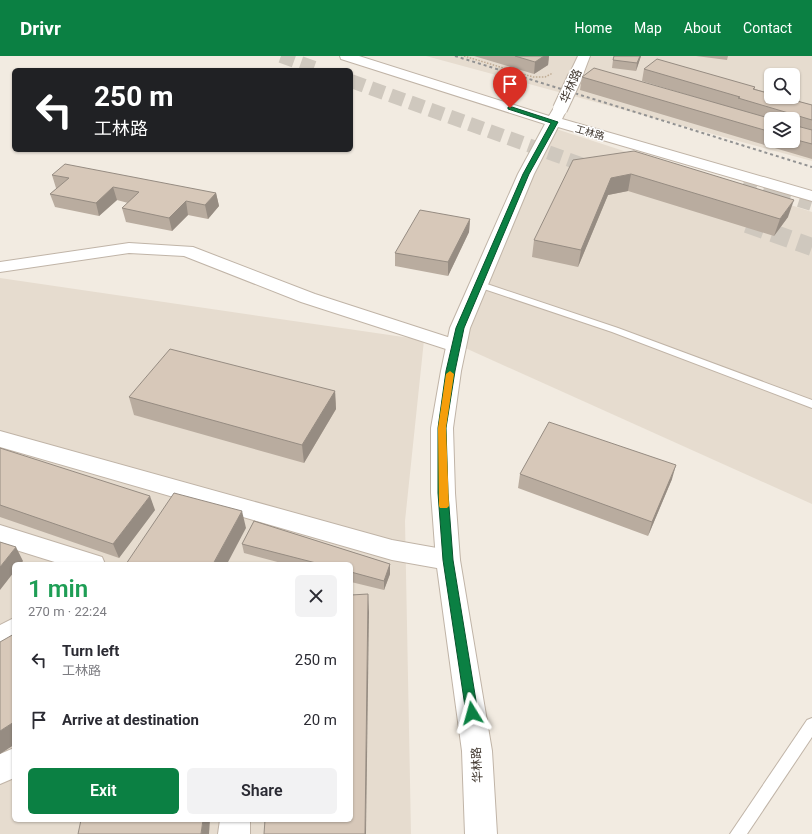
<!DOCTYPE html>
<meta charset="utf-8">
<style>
body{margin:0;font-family:Roboto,"Noto Sans SC",sans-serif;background:#f2f2f3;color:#2b2b33;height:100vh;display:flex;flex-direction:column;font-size:15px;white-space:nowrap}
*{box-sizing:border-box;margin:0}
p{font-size:13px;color:#7c7c81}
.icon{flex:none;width:22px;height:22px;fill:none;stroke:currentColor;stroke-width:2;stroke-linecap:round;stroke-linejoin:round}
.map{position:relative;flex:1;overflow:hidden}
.drawer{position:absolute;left:12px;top:506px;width:341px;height:260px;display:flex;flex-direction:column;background:#fff;border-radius:6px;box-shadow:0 1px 3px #0004}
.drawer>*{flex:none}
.guide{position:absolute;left:12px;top:12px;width:341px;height:84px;border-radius:6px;box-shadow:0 1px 3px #0004;background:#202124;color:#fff;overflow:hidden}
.controls{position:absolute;left:764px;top:12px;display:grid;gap:8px}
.controls a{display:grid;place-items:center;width:36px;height:36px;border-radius:6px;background:#fff;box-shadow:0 1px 3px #0004;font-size:20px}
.pin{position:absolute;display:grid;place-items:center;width:34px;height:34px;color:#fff;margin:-41px -17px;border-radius:50% 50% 50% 0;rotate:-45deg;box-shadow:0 0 4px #0007}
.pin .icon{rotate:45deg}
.me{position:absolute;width:44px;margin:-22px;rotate:352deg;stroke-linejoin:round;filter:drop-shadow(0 0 3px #0008)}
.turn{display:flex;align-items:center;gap:14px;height:84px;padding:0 16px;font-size:18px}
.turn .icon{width:52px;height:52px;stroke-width:2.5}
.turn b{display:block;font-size:28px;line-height:34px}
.round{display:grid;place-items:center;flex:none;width:42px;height:42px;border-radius:6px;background:#f2f2f3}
.headline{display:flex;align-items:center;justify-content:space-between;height:68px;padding:0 16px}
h1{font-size:24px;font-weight:600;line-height:30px;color:#1e9e55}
.cta{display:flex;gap:8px;margin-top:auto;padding:8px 16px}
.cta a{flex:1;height:46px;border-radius:6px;background:#0b8043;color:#fff;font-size:16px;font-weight:600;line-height:46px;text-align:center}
.cta a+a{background:#f2f2f3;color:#2b2b33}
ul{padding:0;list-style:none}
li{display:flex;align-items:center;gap:12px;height:60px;padding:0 16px}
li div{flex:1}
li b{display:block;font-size:15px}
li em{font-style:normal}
header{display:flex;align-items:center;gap:24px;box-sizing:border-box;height:56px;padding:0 20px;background:#0b8043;color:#fff}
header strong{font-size:19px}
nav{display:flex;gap:22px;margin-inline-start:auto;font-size:14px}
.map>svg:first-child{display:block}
</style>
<header>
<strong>Drivr</strong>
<nav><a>Home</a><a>Map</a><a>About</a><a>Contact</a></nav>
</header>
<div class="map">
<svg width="812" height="778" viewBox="0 0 812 778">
<rect width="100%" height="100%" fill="#f2ebe1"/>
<!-- residential -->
<g fill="#e6dccf" fill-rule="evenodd">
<path d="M426 0H812V105ZM771 19H793V41H771ZM771 63H793V85H771Z"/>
<path d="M553 72 812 156V448L463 291Z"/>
<path d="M0 222 424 284 405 465 411 778H0ZM14 508H351V764H14Z"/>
</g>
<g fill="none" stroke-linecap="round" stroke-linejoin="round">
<!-- trunk-tunnel-far1 -->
<g stroke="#cfc8be" stroke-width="14" stroke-dasharray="14 7" stroke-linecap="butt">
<path d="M281 0 320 14"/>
<path d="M351 25 600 115"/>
<path d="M744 125 777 135"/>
</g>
<!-- trunk-tunnel -->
<g stroke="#cfc8be" stroke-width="18" stroke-dasharray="18 9" stroke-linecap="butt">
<path d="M774 134 812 146"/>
<path d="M747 168 812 191"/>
</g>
<!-- service casing -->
<g stroke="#c0b4a7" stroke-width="2">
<g id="service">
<path d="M478 225 618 272 812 344V352L612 276 475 230 473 228Z"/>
<path d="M812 662V681L747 778H730L807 664Z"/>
</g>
</g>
<!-- minor casing -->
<g stroke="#c0b4a7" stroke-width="2">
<g id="minor">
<path d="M129 187 193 191 315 238 463 286 466 290 463 294 456 296 449 294 301 246 184 200 129 197 0 216V206Z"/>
<path d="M0 375 392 484 448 494 457 497 460 504 457 511 448 514 392 504 0 391Z"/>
<path d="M0 469 102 501 105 508H61L0 489Z"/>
<path d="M14 562V589L9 592 0 596V569Z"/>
<path d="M14 692V722L0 728V698Z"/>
<path d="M220 764H250V778H218Z"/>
</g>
</g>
<!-- tertiary casing -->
<g stroke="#c0b4a7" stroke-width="2">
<g id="tertiary">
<path d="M340 0H359L549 60 555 50 560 49 565 50 567 53 562 63 812 135V145L558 71 534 118 470 272 461 315 453 372 455 437 460 504 492 695 497 778H465L462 695 436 504 431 437V372L441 315 450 272 518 118 545 68 341 3Z"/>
<path d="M578 0H590L582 21 580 24H570L568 21Z"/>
</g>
</g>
<!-- path -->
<path stroke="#c0ac94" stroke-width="1.5" stroke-dasharray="1.5 1.5" stroke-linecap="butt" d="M464 0 533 21H545L553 17"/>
<!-- service -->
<use href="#service" fill="#fff" fill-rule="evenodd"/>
<!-- minor -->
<use href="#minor" fill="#fff" fill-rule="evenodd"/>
<!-- tertiary -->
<use href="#tertiary" fill="#fff" fill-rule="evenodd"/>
<!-- rail -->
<path stroke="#929292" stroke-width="2" stroke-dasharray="3 3" stroke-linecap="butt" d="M455 0 812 111"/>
<!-- tertiary-bridge casing -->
<g stroke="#c0b4a7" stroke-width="16" stroke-linecap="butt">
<path id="tertiary-bridge" d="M560 53 575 21"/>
</g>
<!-- tertiary-bridge -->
<use href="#tertiary-bridge" stroke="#fff" stroke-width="14"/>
</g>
<!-- wall -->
<g fill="#b9ac9f" fill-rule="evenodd">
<path d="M474 0H549L548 9 534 18Z"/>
<path d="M641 0 636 15 612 12 613 4Z"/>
<path d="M696 0H728L727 4Z"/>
<path d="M644 13 755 31V33L812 49V103L580 34 582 21 718 48 642 25ZM771 63H793V85H771Z"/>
<path d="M634 95 788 161 774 180 628 135 608 139 578 211 532 201 534 184Z"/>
<path d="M52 119 216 137 219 150 208 163 188 159 172 175 126 166 122 152 128 147 117 144 99 160 55 151 50 138 57 132H56Z"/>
<path d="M470 163 469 176 448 220 395 210V197Z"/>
<path d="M335 335 336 353 304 407 134 359 129 341Z"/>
<path d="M0 392 155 454 119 502 0 461Z"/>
<path d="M520 418 672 423 648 480 518 432Z"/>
<path d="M254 465 390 508V518L384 534 351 526V508H285L244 497 242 488Z"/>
</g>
<!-- shaded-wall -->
<g fill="#968c82">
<path d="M544 0H549L548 9 534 18 535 6Z"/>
<path d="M640 0H641L636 15 637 7Z"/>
<path d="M631 118 628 135 608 139 578 211 581 194 611 122Z"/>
<path d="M113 131 117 144 99 160 96 147Z"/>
<path d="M216 137 219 150 208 163 205 149Z"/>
<path d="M794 144 788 161 774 180 780 163Z"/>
<path d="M186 145 188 159 172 175 169 162Z"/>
<path d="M470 163 469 176 448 220V206Z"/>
<path d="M335 335 336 353 304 407 302 389Z"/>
<path d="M676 409 672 423 648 480 652 466Z"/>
<path d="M150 440 155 454 119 502 113 488Z"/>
<path d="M242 455 246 472 227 508H213Z"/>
<path d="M16 491 23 505 21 508H14V516L0 534V511Z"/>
<path d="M390 508V518L384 534V525Z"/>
<path d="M368 538 369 556 366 778H365Z"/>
<path d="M14 666V689L0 698V675Z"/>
<path d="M203 764H210L209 778H201Z"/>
</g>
<!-- building -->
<g fill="#d7c8b9" stroke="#968c82">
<path d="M515 0H544L535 6Z"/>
<path d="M614 0H640L637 7 613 4Z"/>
<path d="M657 3 755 31 753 33 771 38V41H782L812 49V64L738 42 740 41 644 13Z"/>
<path d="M594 12 772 63H771V76L582 21Z"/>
<path d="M793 69 812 74V88L793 83Z"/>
<path d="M634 95 794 144 780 163 631 118 611 122 581 194 534 184 573 104Z"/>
<path d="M65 108 216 137 205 149 186 145 169 162 122 152 139 136 113 131 96 147 50 138 69 122 52 119Z"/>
<path d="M420 154 470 163 448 206 395 197Z"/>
<path d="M170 293 335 335 302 389 129 341Z"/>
<path d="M549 366 676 409 652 466 520 418Z"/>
<path d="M0 392 150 440 113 488 0 449Z"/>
<path d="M174 437 242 455 213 508H126Z"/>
<path d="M254 465 390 508 384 525 351 516V508H320L242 488Z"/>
<path d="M0 486 16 491 0 511Z"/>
<path d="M368 538 365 778H264L265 764H351V539Z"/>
<path d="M14 578V666L0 675V586Z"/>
<path d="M81 764H203L201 778H78Z"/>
</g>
<!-- route -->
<path fill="#0b8043" stroke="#07532c" d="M508 51H512L558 66 529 118 464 272 455 315 446 372 448 437 453 504 478 657 476 660 472 662 468 660 466 657 443 504 438 437V372L446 315 456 272 523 118 551 67 508 53Z"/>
<!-- slow -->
<path fill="#f59e0b" d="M450 315 454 318 446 372 449 450 447 452H440L439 450 438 372 446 318Z"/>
<g text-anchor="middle" stroke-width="3" stroke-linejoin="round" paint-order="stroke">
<!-- far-street labels -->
<g font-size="10" fill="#433a32" stroke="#fff">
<text transform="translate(590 76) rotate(16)" y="4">工林路</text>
</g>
<!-- street labels -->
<g font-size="12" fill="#433a32" stroke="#fff">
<text transform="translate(571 30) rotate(-66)" y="4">华林路</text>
<text transform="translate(477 709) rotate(-93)" y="4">华林路</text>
</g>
</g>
</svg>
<div class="controls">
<a><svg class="icon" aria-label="search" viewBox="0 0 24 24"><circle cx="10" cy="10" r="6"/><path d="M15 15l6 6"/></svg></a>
<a><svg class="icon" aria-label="layers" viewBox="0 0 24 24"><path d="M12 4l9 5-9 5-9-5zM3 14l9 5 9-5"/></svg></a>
</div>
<div class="pin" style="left:510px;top:52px;background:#d93025"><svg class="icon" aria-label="arrive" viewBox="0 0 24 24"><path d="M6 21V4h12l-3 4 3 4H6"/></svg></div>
<svg class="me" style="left:472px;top:657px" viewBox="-20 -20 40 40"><path d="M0-17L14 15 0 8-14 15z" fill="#0b8043" stroke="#fff" stroke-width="4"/></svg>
<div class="guide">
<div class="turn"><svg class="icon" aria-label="left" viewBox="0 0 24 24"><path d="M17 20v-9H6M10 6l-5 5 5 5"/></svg><div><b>250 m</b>工林路</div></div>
</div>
<section class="drawer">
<div class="headline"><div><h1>1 min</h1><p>270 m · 22:24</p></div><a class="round"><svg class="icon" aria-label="close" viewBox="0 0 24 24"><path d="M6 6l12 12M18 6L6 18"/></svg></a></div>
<ul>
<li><svg class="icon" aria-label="left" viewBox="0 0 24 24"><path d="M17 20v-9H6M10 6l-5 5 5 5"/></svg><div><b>Turn left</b><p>工林路</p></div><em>250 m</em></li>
<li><svg class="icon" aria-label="arrive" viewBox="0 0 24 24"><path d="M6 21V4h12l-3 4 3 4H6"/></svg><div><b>Arrive at destination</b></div><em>20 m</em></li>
</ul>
<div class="cta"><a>Exit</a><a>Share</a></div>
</section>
</div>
